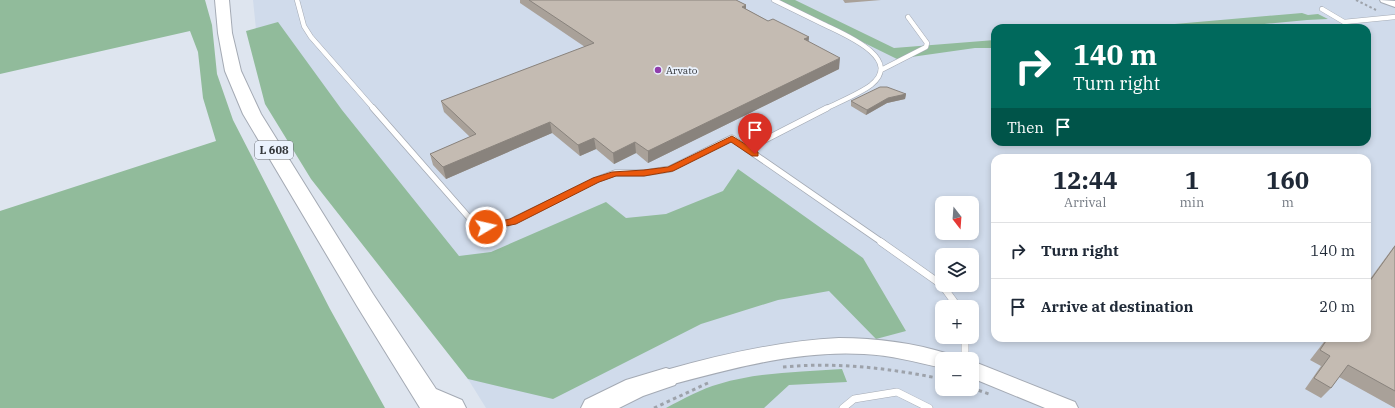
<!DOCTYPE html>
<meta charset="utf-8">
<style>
body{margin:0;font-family:"IBM Plex Serif",serif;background:#f6f6f7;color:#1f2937;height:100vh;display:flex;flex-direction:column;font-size:15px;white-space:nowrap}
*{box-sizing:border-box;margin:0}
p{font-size:13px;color:#747a83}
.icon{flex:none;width:22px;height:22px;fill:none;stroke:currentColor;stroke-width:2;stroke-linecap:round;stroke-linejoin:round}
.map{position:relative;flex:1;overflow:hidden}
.drawer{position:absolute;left:991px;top:154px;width:380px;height:188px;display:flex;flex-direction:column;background:#fff;border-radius:12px;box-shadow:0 2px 6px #0003}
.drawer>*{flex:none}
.guide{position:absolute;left:991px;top:24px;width:380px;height:122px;border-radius:12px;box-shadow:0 2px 6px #0003;background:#00695c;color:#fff;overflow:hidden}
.needle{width:26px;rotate:163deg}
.buttons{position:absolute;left:935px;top:196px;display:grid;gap:8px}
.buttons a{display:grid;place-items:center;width:44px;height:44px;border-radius:8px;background:#fff;box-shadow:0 2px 6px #0003;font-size:20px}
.pin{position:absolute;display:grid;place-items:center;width:34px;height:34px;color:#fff;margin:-41px -17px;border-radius:50% 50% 50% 0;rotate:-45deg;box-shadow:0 0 4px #0007}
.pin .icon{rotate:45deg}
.me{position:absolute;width:44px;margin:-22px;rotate:81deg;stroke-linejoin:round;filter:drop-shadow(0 0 3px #0008)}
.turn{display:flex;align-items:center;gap:14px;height:84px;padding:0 16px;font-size:18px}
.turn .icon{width:52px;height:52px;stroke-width:2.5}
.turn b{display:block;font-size:28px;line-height:34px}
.then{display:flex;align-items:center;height:38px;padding:0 16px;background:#0003;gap:8px;font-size:15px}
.eta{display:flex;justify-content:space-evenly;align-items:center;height:68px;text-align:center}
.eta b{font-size:24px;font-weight:700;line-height:28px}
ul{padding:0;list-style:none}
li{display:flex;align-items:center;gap:12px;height:56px;padding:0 16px;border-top:1px solid #e0e1e3}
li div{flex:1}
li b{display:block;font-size:15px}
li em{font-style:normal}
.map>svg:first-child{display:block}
</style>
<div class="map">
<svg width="1395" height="408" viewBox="0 0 1395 408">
<rect width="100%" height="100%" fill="#dee5ef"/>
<!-- built -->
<path fill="#d0dbeb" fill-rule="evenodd" d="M253 0H1395V408H486L257 39ZM995 28H1367V142H995ZM995 158H1367V338H995ZM942 203H972V233H942ZM942 255H972V285H942ZM942 307H972V337H942ZM942 359H972V389H942Z"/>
<!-- forest -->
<g fill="#91bb9b">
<path d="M0 0H205L212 25 217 74 233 120 330 309 385 408H0V211L216 141 203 98 198 52 190 31 0 74Z"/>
<path d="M777 0H795L894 48 995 40V48H975L897 59Z"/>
<path d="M1302 13 1308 15 1318 14 1328 19 1307 20 1223 28H1129Z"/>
<path d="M278 22 342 110 459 256 491 252 606 202 626 218 666 214 723 191 738 169 863 258 906 331 876 339 829 291 778 300 701 324 553 399 468 379 311 179 265 104 246 31Z"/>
<path d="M842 369 847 382 789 385 764 408H666C683 399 701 389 719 384 759 372 801 372 842 369Z"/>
</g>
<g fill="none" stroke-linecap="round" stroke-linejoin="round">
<!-- service-far2 casing -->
<g stroke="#a4aab4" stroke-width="5.5">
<g id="service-far2">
<path d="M297 0 304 26 311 37 374 109"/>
<path d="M774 0C790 8 807 16 823 24 841 33 905 58 871 85 859 94 839 102 825 109"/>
<path d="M1322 9 1344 22 1395 17"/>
<path d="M881 70 926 47 927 43 908 17"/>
</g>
</g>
<!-- service-far1 casing -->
<g stroke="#a4aab4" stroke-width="7">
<g id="service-far1">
<path d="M373 108 472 221 486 227 504 225 596 180 615 173H644L670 169 732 138 747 149"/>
<path d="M827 108 747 149 883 243"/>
</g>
</g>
<!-- service casing -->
<g stroke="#a4aab4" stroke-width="8">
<g id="service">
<path d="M881 242 942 285"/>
<path d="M942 285 958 307"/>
<path d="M965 337V359"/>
<path d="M843 408 854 399 897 392 929 408"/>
</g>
</g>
<!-- minor casing -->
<g stroke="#a4aab4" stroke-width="2">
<path id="minor" d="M1380 0 1395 1V7L1381 2Z"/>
</g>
<!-- tertiary casing -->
<g stroke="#a4aab4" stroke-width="2">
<g id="tertiary">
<path d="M839 338C876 338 914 343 949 354L951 359H942V368C916 362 890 355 864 354 797 350 730 369 666 386L659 384 656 378 659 372 666 370C723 354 780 341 839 338Z"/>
<path d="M972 361 1075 402 1078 408H1045L972 378Z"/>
</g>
</g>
<!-- primary casing -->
<g stroke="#a4aab4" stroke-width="2">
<g id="primary">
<path d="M215 0H229L232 33 241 71 261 114 373 294 436 389 462 400 466 408H420L357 306 243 114 225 71 218 33Z"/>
<path d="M666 368 675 371 679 378 675 385 643 396 619 408H581L585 400 626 380Z"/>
</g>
</g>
<!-- path-far1 -->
<path stroke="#9da2aa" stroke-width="2" stroke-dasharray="2.5 2.5" stroke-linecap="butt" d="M1356 0 1376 10"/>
<!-- path -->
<g stroke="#9da2aa" stroke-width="3" stroke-dasharray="3.5 3.5" stroke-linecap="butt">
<path d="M783 367C837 362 889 368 942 379"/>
<path d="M972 388 989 394"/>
<path d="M654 408 708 383"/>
</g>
<!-- service-far2 -->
<use href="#service-far2" stroke="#fff" stroke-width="4.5"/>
<!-- service-far1 -->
<use href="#service-far1" stroke="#fff" stroke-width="5.5"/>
<!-- service -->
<use href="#service" stroke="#fff" stroke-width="7"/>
<!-- minor -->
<use href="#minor" fill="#fff" fill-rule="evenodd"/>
<!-- tertiary -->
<use href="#tertiary" fill="#fff" fill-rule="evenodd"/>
<!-- primary -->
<use href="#primary" fill="#fff" fill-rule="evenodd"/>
</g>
<!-- wall -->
<g fill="#a9a199">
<path d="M520 0H736L746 5V9L768 21 809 37 808 41 839 69 648 163 636 153 614 164 596 149 580 156 552 133 446 179 433 165 430 154 470 137 444 112 441 101 585 47 520 3Z"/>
<path d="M843 0H881L845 3Z"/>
<path d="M906 94 905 99 887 103 866 115 851 106V101Z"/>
<path d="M1395 245V408L1339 377 1331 388 1321 398 1305 389 1321 366 1310 360 1327 338H1367V283Z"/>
</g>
<!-- shaded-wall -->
<g fill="#89837d">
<path d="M746 5V15L742 7Z"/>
<path d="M809 37 808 48 804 39Z"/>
<path d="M840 58 839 69 648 163V151Z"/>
<path d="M906 94 905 99 887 103 866 115 867 110 888 98Z"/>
<path d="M550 122 552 133 446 179 443 167Z"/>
<path d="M594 138 596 149 580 156 578 145Z"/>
<path d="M635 142 636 153 614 164 613 153Z"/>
</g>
<!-- building -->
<g fill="#c4bbb2" stroke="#89837d">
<path d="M529 0H736L746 5 742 7 768 21 773 19 809 37 804 39 840 58 648 151 635 142 613 153 594 138 578 145 550 122 443 167 430 154 476 134 441 101 594 43Z"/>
<path d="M880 87H887L906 94 888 98 867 110 851 101Z"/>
<path d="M1395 246V391L1348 365 1331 388 1314 378 1330 356 1320 350 1328 338H1367V285Z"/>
</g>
<!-- route -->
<path fill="#ea580c" stroke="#983908" d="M732 136 758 152V156H752L731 142 673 171 644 176H616L599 182 516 224 486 230 481 227 483 225 510 219 593 178 612 172 644 170 668 167Z"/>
<!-- markers -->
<circle fill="#913ead" stroke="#ebf2fd" stroke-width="1.5" cx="658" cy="70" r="4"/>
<g text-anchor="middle" stroke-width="3.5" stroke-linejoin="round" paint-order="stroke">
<!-- far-poi labels -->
<g font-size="10" fill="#34373b" stroke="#ebf2fd" text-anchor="start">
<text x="666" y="74">Arvato</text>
</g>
<!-- shield labels -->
<rect fill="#ebf2fd" stroke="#6b6f75" stroke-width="1" x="255" y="141" width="38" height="18" rx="3"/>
<g font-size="11" font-weight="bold" fill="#34373b">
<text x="274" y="154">L 608</text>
</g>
</g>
</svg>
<div class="buttons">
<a><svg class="needle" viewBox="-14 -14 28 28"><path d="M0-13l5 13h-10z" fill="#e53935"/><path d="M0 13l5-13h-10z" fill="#747a83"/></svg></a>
<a><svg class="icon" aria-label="layers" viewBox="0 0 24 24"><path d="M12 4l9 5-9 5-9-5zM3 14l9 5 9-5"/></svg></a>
<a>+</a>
<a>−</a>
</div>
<div class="pin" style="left:755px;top:154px;background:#d93025"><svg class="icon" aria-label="arrive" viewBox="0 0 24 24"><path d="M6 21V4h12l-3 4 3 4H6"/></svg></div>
<svg class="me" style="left:486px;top:227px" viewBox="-20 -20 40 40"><circle r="17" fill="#ea580c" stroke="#fff" stroke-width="3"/><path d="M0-11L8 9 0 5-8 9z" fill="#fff"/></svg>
<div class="guide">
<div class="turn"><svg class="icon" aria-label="right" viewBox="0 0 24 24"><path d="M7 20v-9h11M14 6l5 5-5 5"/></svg><div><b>140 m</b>Turn right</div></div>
<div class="then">Then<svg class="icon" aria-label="arrive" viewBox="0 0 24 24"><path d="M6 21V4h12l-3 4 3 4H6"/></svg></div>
</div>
<section class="drawer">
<div class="eta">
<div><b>12:44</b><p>Arrival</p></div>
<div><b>1</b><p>min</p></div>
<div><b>160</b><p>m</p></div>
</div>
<ul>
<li><svg class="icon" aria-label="right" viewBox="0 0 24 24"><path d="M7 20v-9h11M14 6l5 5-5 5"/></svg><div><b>Turn right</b></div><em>140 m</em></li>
<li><svg class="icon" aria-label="arrive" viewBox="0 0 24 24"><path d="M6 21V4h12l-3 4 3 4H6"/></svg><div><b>Arrive at destination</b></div><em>20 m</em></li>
</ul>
</section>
</div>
